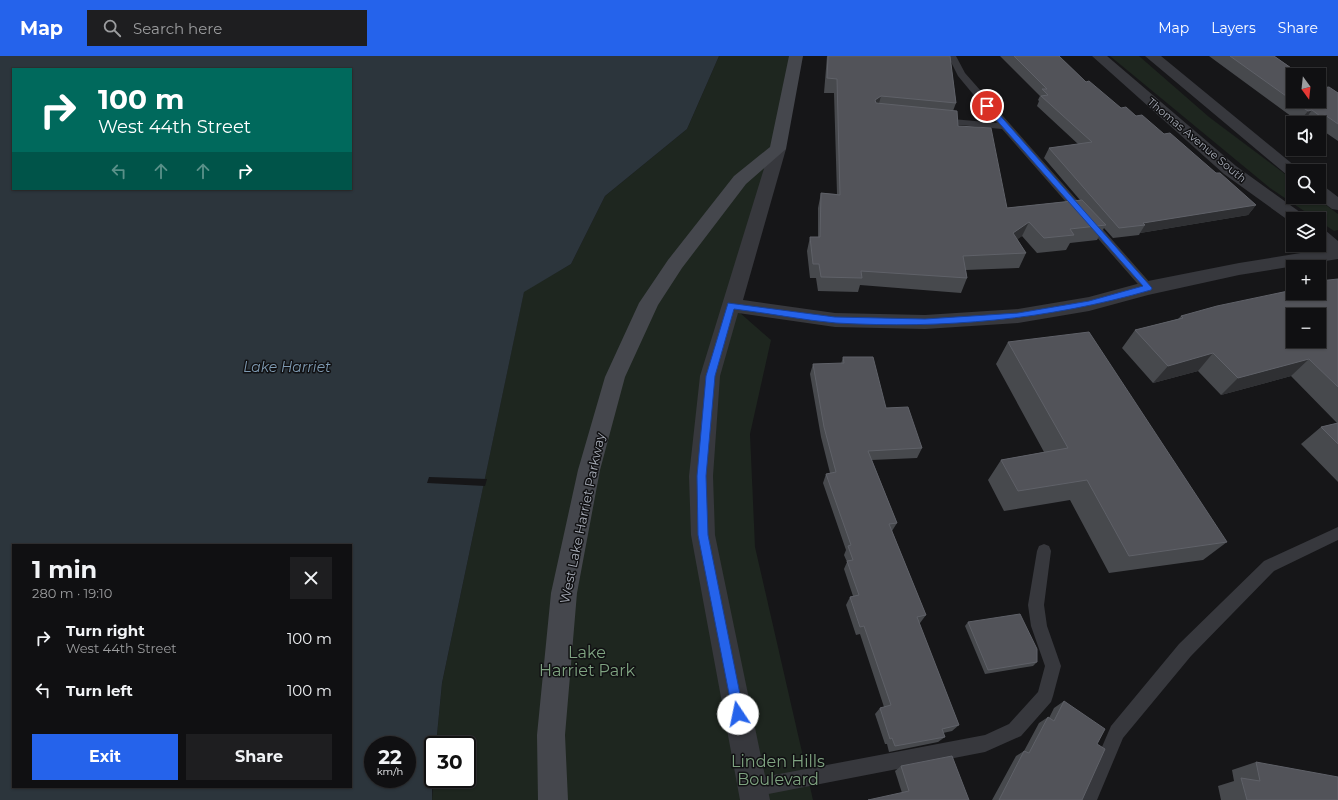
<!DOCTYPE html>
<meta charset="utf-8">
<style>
body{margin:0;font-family:Montserrat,sans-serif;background:#1e1e20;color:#f1f3f6;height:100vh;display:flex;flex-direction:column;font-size:15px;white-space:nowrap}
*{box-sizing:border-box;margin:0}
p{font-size:13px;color:#9c9d9f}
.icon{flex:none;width:22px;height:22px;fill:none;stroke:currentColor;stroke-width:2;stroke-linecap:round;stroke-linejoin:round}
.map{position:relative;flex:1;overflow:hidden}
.sheet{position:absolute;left:12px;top:488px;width:340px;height:244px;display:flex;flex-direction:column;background:#101012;border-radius:0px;box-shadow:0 1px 3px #0004,0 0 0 1px #303032}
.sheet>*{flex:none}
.hud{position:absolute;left:12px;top:12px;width:340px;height:122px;border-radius:0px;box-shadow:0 1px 3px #0004,0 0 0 1px #303032;background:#00695c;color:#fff;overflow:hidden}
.needle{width:26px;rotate:165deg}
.tools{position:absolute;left:1286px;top:12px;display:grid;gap:8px}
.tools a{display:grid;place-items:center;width:40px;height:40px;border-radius:0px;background:#101012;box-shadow:0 1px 3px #0004,0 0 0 1px #303032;font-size:20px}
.speed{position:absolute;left:364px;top:680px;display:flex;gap:8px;font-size:20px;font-weight:700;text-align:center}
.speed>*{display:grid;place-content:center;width:52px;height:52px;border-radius:50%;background:#101012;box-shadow:0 1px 3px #0004,0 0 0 1px #303032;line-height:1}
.speed small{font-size:10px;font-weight:400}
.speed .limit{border:2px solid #111;border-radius:6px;background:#fff;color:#111}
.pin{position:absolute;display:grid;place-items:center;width:34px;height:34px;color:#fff;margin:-17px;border:2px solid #fff;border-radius:50%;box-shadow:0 1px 4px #0007}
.me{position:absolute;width:44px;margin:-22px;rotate:349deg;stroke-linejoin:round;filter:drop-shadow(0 0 3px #0008)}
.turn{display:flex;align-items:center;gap:14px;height:84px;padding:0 20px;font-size:18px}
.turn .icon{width:52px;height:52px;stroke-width:2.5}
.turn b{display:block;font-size:28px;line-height:34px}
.lanes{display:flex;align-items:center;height:38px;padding:0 20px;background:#0003;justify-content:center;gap:20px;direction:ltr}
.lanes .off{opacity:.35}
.round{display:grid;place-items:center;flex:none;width:42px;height:42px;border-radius:0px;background:#1e1e20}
.headline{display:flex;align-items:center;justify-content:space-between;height:68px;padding:0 20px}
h1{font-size:24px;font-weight:700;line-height:30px}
.button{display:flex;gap:8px;margin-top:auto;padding:8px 20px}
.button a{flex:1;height:46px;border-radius:0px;background:#2563eb;color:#fff;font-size:16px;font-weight:700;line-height:46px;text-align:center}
.button a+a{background:#1e1e20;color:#f1f3f6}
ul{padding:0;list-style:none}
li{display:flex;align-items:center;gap:12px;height:52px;padding:0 20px}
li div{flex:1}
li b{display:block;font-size:15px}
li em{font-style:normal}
header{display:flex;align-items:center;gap:24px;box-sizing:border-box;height:56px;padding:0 20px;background:#2563eb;color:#fff}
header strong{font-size:19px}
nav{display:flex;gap:22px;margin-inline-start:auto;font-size:14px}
.search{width:280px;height:36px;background:#1e1e20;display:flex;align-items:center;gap:10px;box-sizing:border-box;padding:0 14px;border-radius:0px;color:#9c9d9f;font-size:15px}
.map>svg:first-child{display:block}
</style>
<header>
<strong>Map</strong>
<div class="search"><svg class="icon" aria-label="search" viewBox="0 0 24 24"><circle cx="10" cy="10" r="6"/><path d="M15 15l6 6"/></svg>Search here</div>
<nav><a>Map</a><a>Layers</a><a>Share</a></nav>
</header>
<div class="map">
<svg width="1338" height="744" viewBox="0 0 1338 744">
<rect width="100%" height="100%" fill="#161618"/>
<!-- green -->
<g fill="#1e261f">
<path d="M719 0H796L731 249 771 284 750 378 755 491 813 744H432L434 723H467V689H436L442 627 524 235 571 208 605 140 687 73Z"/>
<path d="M1110 0H1139L1209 61 1293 124V141H1315L1338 158V174L1334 175 1319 165V163H1316L1270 132Z"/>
</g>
<!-- water -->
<path fill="#2c353c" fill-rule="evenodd" d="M0 0H719L687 73 605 140 571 208 524 236 442 627 436 689H433L432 744H0ZM13 13H351V133H13ZM13 489H351V731H13ZM373 689H407V723H373Z"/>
<!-- pier -->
<path fill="#161618" d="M429 421 487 423 485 430 427 427Z"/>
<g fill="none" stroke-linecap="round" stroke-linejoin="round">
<!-- lane -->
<g fill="#37383d" fill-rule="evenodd">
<path d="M948 0H956L965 17 1152 229 1154 232 1152 235H1144L1002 73 938 67V63L941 62 997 67 958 20Z"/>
<path d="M1338 471V484L1274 515 1191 600 1123 682 1097 744H1079L1111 670 1179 588 1264 505Z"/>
<path d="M1044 488 1049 490 1051 495 1044 549 1047 570 1061 610 1053 640 1051 646 1021 680 985 696 753 741 747 738 744 732 747 726 753 723 985 679 1009 668 1038 636 1045 610 1031 570 1028 549 1037 495 1039 490Z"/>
</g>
<!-- street -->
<g fill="#37383d" fill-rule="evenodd">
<path d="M1092 0H1107L1236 110 1304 159 1307 163H1293L1292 167 1224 118Z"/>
<path d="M1145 0H1161L1301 115H1293V120L1287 119Z"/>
<path d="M778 88 784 90 786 93 743 244 835 257 925 259 1018 253 1089 241 1148 225 1239 207 1325 193 1319 188V172L1325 174 1338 185V203L1239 219 1148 239 1089 255 1018 267 925 273 835 271 738 257 720 320 713 420 715 479 770 744H740L691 479 689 420 700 320 770 93 772 90Z"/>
<path d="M1319 130 1325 131 1338 141V154L1332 153 1316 141H1319Z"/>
</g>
<!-- secondary -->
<path fill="#45474d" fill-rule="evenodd" d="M789 0H803L786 93 746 128 682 212 658 249 625 321 600 414 577 537 565 679 568 744H538L537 679 551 537 578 414 605 321 639 247 668 204 734 120 770 91Z"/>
</g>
<!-- wall -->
<g fill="#47494d">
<path d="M827 0H950L956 47 953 55 958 70 1007 152 1080 144 1044 102 1049 92 1078 88 1037 50 1039 45 1038 44 1040 40 1000 0H1059L1086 26 1121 52 1136 60 1164 78 1216 117 1256 149 1248 159 1140 177 1139 179 1113 182 1104 172 1097 184 1070 187 1066 194 1037 197 1022 180 1017 183 1026 197 1019 212 966 214 967 222 961 237 860 229 858 236 818 235 816 222H810L807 195 810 181H818V152L821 137 837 138 834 37H824Z"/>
<path d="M1209 0H1274L1321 32 1338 37V85L1319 72V67H1306L1304 65 1299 66Z"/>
<path d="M1338 223V426L1301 388 1321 371 1337 367 1291 320 1221 339 1198 315 1153 327 1122 292 1135 274 1178 263 1181 260 1293 237Z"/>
<path d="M1008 286 1227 486 1203 504 1109 517 1070 444 1004 455 988 424 1001 404 1044 396 996 308Z"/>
<path d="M843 301 886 352 922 392 917 402 872 404 897 467 892 475 926 559 920 567H919L959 669 952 675 943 677 945 681 938 686 889 696 887 688H885L875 658 880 652 884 651 860 578 856 579 846 549 850 541 853 540 844 513 847 506 844 499 846 494 823 427 826 418 830 417 821 381 810 318 813 308H841Z"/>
<path d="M968 566 1037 606 1033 610 985 618 965 570Z"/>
<path d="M1064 645 1097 688 1082 744H992L1016 700 1024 695 1039 667 1048 661 1049 662 1054 652Z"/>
<path d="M1256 706 1338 744H1221L1218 730 1234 725 1232 714Z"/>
<path d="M901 710 969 744 902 737 895 715Z"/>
</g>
<!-- shaded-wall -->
<g fill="#2f3033">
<path d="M881 40 877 55 875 44Z"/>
<path d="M1312 54 1304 65 1299 66 1308 55Z"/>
<path d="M1325 59 1319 67H1315L1320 60Z"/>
<path d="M1256 149 1248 159 1140 177 1145 169 1143 167Z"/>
<path d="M1029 166 1022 180 1006 192 1013 177Z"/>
<path d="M1213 297 1198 315 1153 327 1168 310Z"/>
<path d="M1309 303 1291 320 1221 339 1238 322Z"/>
</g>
<!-- building -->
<g fill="#525359" stroke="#5f6168" fill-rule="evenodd">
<path d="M828 0H950L956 47 881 40 875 44 876 47 957 55 958 70 991 72 1007 152 1082 144 1106 169 1070 173 1074 179 1044 182 1029 166 1013 177 1026 197 963 200 967 222 861 215 862 222 821 221 819 208H813L810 181H820L821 137 840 139 837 23 827 22Z"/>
<path d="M1014 0H1059L1086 26 1089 25 1121 52 1126 51 1136 60 1142 59 1164 78 1170 77 1216 117H1220L1256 149 1143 167 1145 169 1119 172 1049 92 1092 86 1041 40 1048 39 1042 33H1047Z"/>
<path d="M1230 0H1274L1301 19H1293V45Z"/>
<path d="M1319 31 1321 32 1329 31 1338 37V68L1325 59 1320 60 1312 54 1308 55 1293 45H1319Z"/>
<path d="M1338 223V331L1309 303 1238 322 1213 297 1168 310 1135 274 1183 262 1181 260 1217 250 1293 234V237H1319V225ZM1293 259H1319V285H1293Z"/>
<path d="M1089 276 1227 486 1129 500 1087 424 1018 435 1001 404 1068 392 1008 286Z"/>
<path d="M843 301H873L886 352 908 351 922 392 868 395 897 467 889 468 926 559 917 561 959 669 942 673 945 681 895 690 892 682 890 683 880 652 891 649 864 570 860 571 850 541 859 539 847 505 853 504 848 490 851 489 826 418 836 416 824 371 813 308 844 307Z"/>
<path d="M1338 367V388L1321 371Z"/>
<path d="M1020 558 1037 593V606L988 614 968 566Z"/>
<path d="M1064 645 1105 673 1097 688 1105 693 1082 744H999L1024 695 1029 697 1048 661 1054 665Z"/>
<path d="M952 700 969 744H868L909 735 901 710Z"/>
<path d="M1256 706 1338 721V744H1247L1241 722 1260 725Z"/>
</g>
<!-- route -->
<path fill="#2563eb" stroke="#184099" d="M985 48H990L1152 232 1151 234C1047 264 944 273 836 267 802 264 768 257 734 253L715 320 706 420 708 479 744 658 743 662 738 664 734 662 733 658 698 479 697 420 706 320 728 247 835 261 925 263 1018 257 1089 245 1143 230 985 51Z"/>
<g text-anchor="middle" stroke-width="3" stroke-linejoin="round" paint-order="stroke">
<!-- far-street labels -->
<g font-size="11" fill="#a8adb8" stroke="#111113">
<text transform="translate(1197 84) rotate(40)" y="4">Thomas Avenue South</text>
</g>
<!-- street labels -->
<g font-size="13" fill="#a8adb8" stroke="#111113">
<text transform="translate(582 462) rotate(-78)" y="5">West Lake Harriet Parkway</text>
</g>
<!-- water labels -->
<g font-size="14" font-style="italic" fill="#7f9bb3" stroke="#111113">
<text x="287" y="316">Lake Harriet</text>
</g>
<!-- near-park labels -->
<g font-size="16" fill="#7fa381" stroke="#111113">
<text x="587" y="602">Lake<tspan x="587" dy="18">Harriet Park</tspan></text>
<text x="778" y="711">Linden Hills<tspan x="778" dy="18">Boulevard</tspan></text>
</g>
</g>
</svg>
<div class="tools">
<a><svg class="needle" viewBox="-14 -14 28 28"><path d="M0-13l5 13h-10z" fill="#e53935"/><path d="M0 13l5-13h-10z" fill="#9c9d9f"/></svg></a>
<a><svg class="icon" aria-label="sound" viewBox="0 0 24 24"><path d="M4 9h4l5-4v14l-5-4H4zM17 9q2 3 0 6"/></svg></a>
<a><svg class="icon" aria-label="search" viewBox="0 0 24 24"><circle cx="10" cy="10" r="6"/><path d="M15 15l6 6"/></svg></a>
<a><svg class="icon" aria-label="layers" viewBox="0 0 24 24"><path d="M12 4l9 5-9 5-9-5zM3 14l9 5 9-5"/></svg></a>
<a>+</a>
<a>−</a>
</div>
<div class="speed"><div>22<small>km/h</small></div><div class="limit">30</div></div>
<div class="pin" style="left:987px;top:50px;background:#d93025"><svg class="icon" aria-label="arrive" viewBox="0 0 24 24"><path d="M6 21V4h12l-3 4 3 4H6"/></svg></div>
<svg class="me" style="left:738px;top:658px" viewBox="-20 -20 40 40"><circle r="19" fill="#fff"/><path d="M0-13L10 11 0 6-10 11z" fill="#2563eb"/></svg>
<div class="hud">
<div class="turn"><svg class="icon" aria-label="right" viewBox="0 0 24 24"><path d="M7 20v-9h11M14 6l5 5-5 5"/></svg><div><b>100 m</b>West 44th Street</div></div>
<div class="lanes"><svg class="icon off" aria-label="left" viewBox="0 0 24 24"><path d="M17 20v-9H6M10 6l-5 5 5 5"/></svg><svg class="icon off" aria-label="ahead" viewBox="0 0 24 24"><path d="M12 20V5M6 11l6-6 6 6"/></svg><svg class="icon off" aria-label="ahead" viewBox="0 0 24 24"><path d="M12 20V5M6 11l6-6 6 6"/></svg><svg class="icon" aria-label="right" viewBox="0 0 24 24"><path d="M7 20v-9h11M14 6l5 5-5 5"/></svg></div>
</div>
<section class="sheet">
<div class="headline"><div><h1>1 min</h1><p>280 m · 19:10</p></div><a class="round"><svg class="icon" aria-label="close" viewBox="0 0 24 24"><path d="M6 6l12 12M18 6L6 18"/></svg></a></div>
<ul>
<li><svg class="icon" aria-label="right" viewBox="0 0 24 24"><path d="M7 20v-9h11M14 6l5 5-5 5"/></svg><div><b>Turn right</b><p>West 44th Street</p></div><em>100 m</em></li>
<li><svg class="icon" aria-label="left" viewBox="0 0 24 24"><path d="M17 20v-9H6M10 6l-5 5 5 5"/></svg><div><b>Turn left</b></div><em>100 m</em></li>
</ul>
<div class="button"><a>Exit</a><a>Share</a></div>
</section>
</div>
